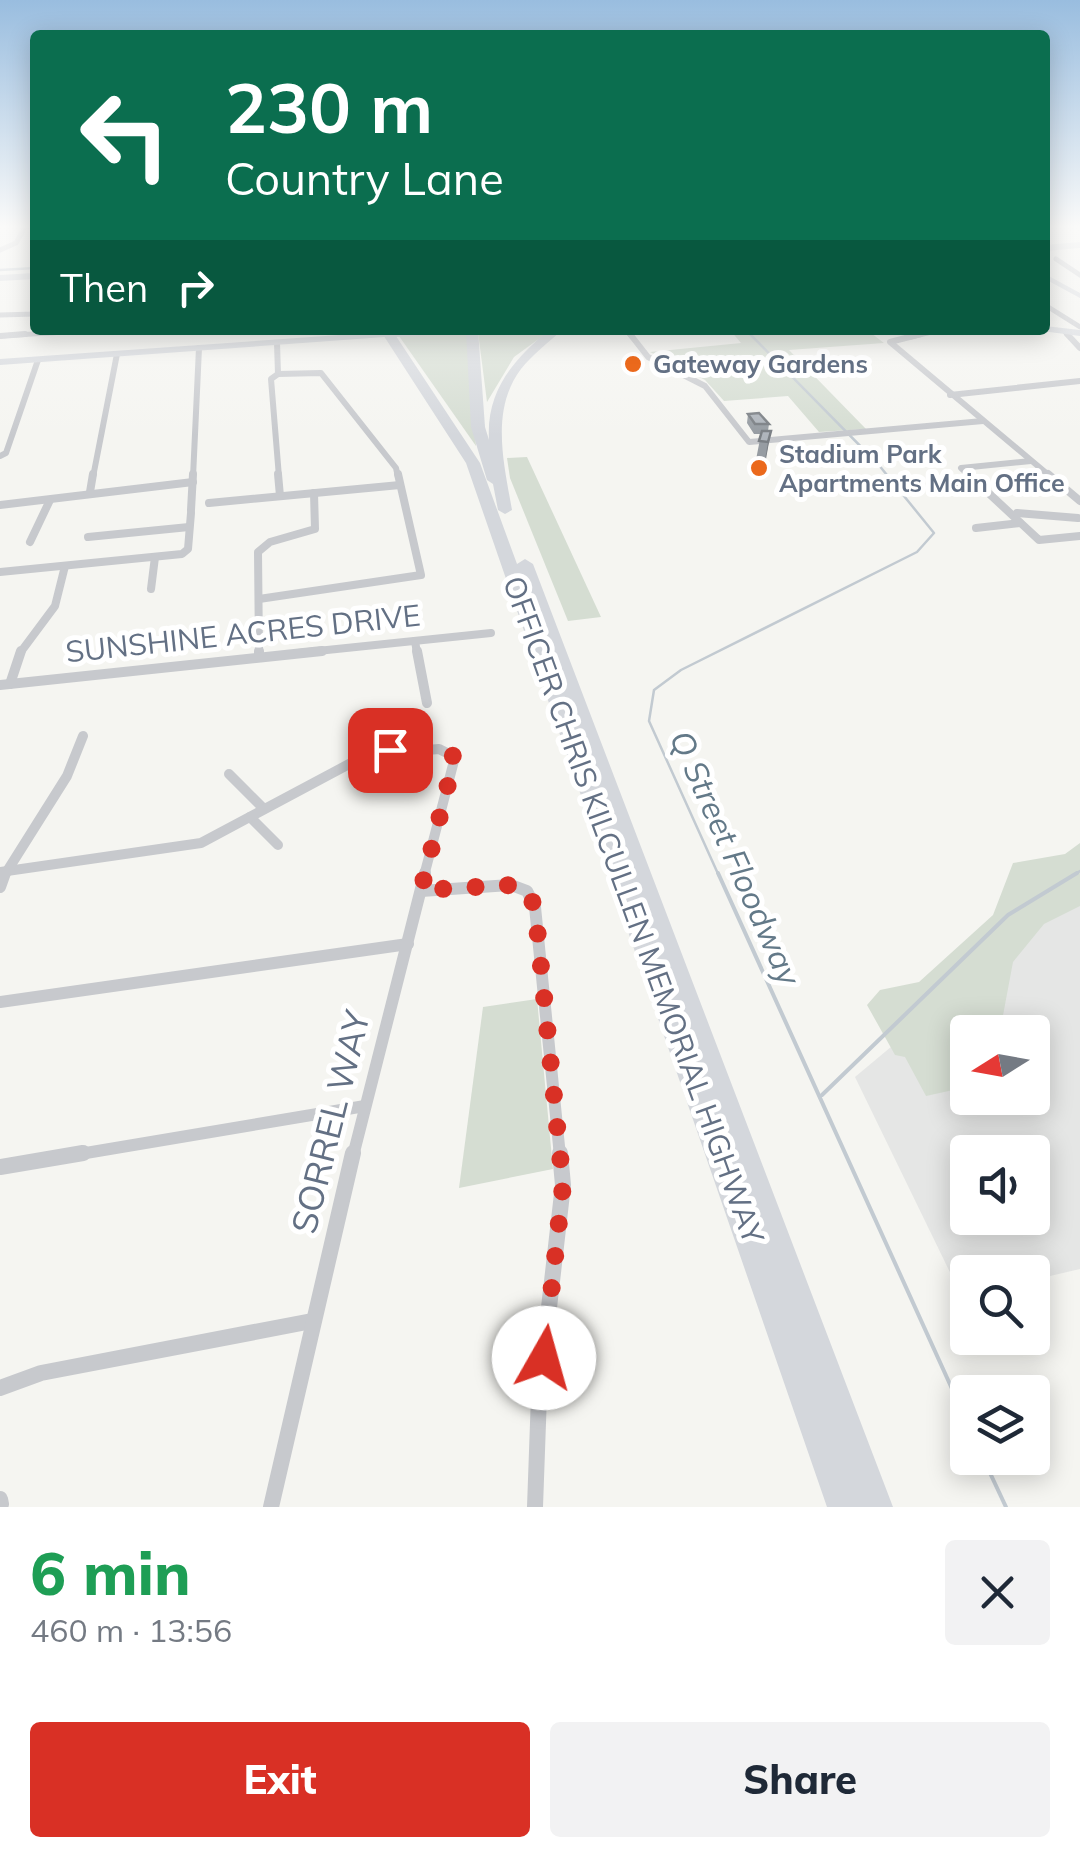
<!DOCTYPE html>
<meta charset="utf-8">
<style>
body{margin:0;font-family:Mulish,sans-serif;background:#f2f2f3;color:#1f2937;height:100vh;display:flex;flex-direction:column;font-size:38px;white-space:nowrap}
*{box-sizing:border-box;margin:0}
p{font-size:32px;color:#747a83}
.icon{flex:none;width:55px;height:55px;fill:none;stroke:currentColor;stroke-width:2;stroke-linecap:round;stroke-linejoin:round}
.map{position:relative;height:1507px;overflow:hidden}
.side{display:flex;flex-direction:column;background:#fff;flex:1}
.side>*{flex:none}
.hud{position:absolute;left:30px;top:30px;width:1020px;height:305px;border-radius:10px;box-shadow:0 5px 25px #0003;background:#0b6e4f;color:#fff;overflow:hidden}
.needle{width:65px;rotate:259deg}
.controls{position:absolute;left:950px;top:1015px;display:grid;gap:20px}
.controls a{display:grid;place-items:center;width:100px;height:100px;border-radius:10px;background:#fff;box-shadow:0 5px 25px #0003;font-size:50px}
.pin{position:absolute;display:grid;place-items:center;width:85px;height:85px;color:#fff;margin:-42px;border-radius:20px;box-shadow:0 5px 15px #0006}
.me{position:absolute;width:110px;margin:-55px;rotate:7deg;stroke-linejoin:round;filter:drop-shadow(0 0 8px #0008)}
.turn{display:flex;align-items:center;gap:35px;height:210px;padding:0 30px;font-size:45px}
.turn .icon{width:130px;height:130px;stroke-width:2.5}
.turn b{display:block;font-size:70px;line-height:85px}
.then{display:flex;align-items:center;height:95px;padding:0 30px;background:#0003;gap:20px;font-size:38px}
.round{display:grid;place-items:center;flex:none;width:105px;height:105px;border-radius:10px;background:#f2f2f3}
.head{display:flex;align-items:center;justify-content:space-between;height:170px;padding:0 30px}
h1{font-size:60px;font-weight:800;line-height:75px;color:#1e9e55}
.cta{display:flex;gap:20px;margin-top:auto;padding:20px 30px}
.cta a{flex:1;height:115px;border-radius:10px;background:#d93025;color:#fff;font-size:40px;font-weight:800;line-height:115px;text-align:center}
.cta a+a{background:#f2f2f3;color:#1f2937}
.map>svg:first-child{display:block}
</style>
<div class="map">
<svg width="1080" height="1507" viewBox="0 0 1080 1507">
<rect width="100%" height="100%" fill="#f5f5f1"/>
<!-- built -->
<path fill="#e5e6e5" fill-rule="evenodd" d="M1080 889V1269L1033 1280 1032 1272H968L967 1296 962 1297 855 1077ZM968 1032H1032V1098H968ZM968 1152H1032V1218H968Z"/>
<!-- green -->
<g fill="#d5ddd2">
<path d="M551 330 514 357 487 402 478 332Z"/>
<path d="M730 330 773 334 867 330 884 343 789 350 866 429 819 432 788 396 724 401 705 380 650 352 741 343Z"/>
<path d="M467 332 476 446 399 336Z"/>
<path d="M527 457 601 617 568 621 510 478 507 458Z"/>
<path d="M1080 843V906L1044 924 1013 962 1001 1026 992 1032H968L967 1058 953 1090 926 1096 905 1057 895 1055 867 1005 880 990 919 982 993 915 1013 863 1065 854Z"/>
<path d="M537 999 553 1169 459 1188 483 1007Z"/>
</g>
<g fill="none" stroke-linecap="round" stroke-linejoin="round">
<!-- stream-far1 -->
<g stroke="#c2cad1" stroke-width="2.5">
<path d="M0 270 35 268"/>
<path d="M719 876 649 721 654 690 681 670 917 552 934 533 878 464 746 330"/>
<path d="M1072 876 1080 871"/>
</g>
<!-- stream -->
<g stroke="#c2cad1" stroke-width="4">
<path d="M718 873 968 1424"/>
<path d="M822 1095 1008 915 1077 873"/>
<path d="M983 1458 1006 1507"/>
</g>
<!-- street-far5 -->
<g stroke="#c7c9cd" stroke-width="5">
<path d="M0 250 16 243 26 225"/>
<path d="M1056 259 1080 275"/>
<path d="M1045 305 1080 327"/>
<path d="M0 315 35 314"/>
<path d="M626 330 632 337"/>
<path d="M1065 332 1070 337"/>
<path d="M0 336 97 330"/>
<path d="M911 337 939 330"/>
</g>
<!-- street-far4 -->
<g stroke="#c7c9cd" stroke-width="6">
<path d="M630 334 648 357 705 386 749 442 983 421"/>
<path d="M921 334 890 342 1051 477"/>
<path d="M1067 334 1080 348"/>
<path d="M0 336 25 334"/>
<path d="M277 343 278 374 271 379 279 477"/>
<path d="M278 374 321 373 396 468 398 477"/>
<path d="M950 395 1080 381"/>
<path d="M0 456 6 453 38 360"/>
<path d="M93 477 117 354"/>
<path d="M193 477 199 348"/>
<path d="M971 477 961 468 1031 461"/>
</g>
<!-- street-far3 -->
<g stroke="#c7c9cd" stroke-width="8">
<path d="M278 474 280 496"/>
<path d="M968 474 1039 540 1080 536"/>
<path d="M1048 474 1080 501"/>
<path d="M932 486 975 481"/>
<path d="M90 492 93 474"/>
<path d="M209 503 400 485"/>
<path d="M0 505 193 482"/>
<path d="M191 510 193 474"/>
<path d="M1017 513 1078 518"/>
<path d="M976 528 1020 523"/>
<path d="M88 537 189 527"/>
<path d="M30 542 50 500"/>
<path d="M0 572 182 554 188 549 191 513"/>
<path d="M151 589 155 557"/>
<path d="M259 599 421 575 398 474"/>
<path d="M415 641 417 653"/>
<path d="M20 653 55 606 65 566"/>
<path d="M259 653 258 552 270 542 315 529 314 493"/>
<path d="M298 653 491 633"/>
</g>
<!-- street-far2 -->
<g stroke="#c7c9cd" stroke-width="10">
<path d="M259 651V656"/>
<path d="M417 651 427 703"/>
<path d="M10 684 21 651"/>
<path d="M0 685 322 651"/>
<path d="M229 774 264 809"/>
<path d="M250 817 278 845"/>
<path d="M0 872 201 843 366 755 439 749 455 757 424 876"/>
<path d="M4 876 67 776 83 736"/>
</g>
<!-- street-far1 -->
<g stroke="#c7c9cd" stroke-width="12">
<path d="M0 887 5 873"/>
<path d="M421 891 511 885 527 891 535 907 560 1156"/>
<path d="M0 1002 408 944"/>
<path d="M68 1156 365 1106"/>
<path d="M353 1156 425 873"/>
</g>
<!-- street -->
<g stroke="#c7c9cd" stroke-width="16">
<path d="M0 1167 83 1153"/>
<path d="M0 1388 41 1373 312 1321"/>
<path d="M0 1499 1 1504"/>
<path d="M271 1507 353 1153"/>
<path d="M535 1507 539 1395 563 1185 560 1153"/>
</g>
<!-- secondary -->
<g fill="#d4d7dc" fill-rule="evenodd">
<path d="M1045 274 1080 293V298L1045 279Z"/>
<path d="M1045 326 1080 330V336L1042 331 1045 330Z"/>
<path d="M418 330H460L456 333 395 337 391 334 395 331Z"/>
<path d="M382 332 386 335 385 337 0 365V359Z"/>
</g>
<!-- highway -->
<g fill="#d4d7dc" fill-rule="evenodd">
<path d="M1080 242V248L1045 251V245Z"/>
<path d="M35 273V279L0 281V275Z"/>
<path d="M380 330H392L480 463 517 564 525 559 533 564 893 1507H827L466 463Z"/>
<path d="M466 330H478L485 427 489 440C486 391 513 360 549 330H562C548 343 533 354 521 369 490 410 504 464 512 510L505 514 498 510 493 484 487 480 471 427Z"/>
</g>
</g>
<!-- wall -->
<path fill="#969ca2" d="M748 414 769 424 768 431H771L763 471 754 470 761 434H754L747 423Z"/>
<!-- shaded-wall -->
<path fill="#7a7f84" d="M771 431 766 459 763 471 768 442Z"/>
<!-- building -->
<g fill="#afb5bc" stroke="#7a7f84" stroke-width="2.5">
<path d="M759 413 769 424H755L748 414Z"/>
<path d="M762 431H771L768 442 759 441Z"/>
</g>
<!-- sky -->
<linearGradient id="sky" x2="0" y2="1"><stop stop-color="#99bddf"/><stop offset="0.52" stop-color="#fafaf9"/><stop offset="1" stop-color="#fafaf9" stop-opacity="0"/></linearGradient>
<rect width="1080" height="436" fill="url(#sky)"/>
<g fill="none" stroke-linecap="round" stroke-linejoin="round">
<!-- route -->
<path stroke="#d93025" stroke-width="18" stroke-dasharray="0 32.4" d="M390 750 438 748 455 757 421 890 511 885 527 891 535 907 563 1185 544 1358"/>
</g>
<!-- markers -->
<g fill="#eb691c" stroke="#fff" stroke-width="4">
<circle cx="633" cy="364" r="10"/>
<circle cx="759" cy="468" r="10"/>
</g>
<g text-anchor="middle" stroke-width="10" stroke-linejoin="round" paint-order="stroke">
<!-- far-poi labels -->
<g font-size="25" font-weight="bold" fill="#637084" stroke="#fff" text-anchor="start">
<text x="653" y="373">Gateway Gardens</text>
<text x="779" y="463">Stadium Park<tspan x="779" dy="29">Apartments Main Office</tspan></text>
</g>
<!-- street labels -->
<g font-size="30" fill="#637084" stroke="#fff">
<text transform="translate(243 634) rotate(-6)" y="10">SUNSHINE ACRES DRIVE</text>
<text transform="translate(633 910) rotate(70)" y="10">OFFICER CHRIS KILCULLEN MEMORIAL HIGHWAY</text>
</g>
<!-- water labels -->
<g font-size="32" font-style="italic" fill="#637988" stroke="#fff">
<text transform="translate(735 858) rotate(66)" y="11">Q Street Floodway</text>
</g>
<!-- near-street labels -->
<g font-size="35" fill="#637084" stroke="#fff">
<text transform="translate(331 1122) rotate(-76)" y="12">SORREL WAY</text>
</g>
</g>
</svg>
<div class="controls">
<a><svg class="needle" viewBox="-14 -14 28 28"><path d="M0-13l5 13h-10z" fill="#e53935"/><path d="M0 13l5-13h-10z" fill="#747a83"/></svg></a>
<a><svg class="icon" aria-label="sound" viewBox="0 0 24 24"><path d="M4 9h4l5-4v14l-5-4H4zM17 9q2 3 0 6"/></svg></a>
<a><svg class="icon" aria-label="search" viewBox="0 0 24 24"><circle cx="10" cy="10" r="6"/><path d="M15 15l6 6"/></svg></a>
<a><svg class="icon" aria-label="layers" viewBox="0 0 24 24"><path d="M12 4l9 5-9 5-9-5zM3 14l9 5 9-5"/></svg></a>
</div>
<div class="pin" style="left:390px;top:750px;background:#d93025"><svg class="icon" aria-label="arrive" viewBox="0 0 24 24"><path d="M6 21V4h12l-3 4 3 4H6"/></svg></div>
<svg class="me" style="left:544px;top:1358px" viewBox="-20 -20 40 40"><circle r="19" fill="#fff"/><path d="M0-13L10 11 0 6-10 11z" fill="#d93025"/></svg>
<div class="hud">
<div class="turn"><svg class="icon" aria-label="left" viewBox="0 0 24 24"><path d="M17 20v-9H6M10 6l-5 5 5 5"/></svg><div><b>230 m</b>Country Lane</div></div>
<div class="then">Then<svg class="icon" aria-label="right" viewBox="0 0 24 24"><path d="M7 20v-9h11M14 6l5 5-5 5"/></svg></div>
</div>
</div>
<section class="side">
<div class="head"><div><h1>6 min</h1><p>460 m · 13:56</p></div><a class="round"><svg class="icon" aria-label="close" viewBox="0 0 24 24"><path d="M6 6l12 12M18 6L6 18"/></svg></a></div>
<div class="cta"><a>Exit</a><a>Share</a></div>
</section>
